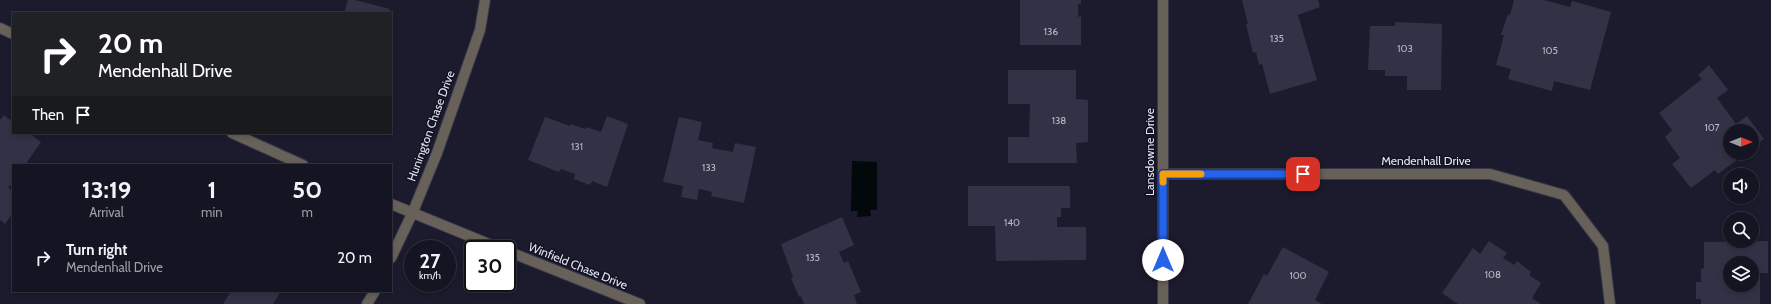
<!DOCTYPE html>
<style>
body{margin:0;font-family:Cabin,sans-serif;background:#1d1d2a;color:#f1f3f6;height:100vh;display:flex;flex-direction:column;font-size:15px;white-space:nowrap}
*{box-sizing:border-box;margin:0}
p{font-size:13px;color:#9d9ea5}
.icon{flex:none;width:22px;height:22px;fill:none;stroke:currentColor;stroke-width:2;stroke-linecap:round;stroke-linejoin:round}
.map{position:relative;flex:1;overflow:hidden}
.drawer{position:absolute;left:12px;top:164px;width:380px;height:128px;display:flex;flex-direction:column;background:#141422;border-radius:0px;box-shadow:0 2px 6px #0003,0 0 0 1px #333340}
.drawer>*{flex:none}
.hud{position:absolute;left:12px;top:12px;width:380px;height:122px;border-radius:0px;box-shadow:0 2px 6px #0003,0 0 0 1px #333340;background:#202124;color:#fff;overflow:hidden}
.needle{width:26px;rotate:90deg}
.controls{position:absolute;left:1723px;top:124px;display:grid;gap:8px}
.controls a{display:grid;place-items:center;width:36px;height:36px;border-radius:50%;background:#141422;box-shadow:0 2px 6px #0003,0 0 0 1px #333340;font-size:20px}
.speed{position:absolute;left:404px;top:240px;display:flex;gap:8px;font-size:20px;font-weight:700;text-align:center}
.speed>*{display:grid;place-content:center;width:52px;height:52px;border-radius:50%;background:#141422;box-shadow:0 2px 6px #0003,0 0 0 1px #333340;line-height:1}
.speed small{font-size:10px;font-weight:400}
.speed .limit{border:2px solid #111;border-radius:6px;background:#fff;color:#111}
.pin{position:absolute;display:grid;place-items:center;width:34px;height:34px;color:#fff;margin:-17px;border-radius:8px;box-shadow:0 2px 6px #0006}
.me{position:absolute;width:44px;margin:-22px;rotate:0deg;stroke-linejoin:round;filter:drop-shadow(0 0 3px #0008)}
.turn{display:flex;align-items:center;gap:14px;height:84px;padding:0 20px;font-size:18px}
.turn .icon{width:52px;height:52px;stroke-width:2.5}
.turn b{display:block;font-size:28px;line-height:34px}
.then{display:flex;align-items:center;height:38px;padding:0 20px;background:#0003;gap:8px;font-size:15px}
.eta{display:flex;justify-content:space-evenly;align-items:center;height:68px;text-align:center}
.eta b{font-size:24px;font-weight:700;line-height:28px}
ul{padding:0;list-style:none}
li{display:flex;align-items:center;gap:12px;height:52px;padding:0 20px}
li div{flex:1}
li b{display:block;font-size:15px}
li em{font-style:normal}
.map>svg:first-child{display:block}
</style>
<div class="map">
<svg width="1771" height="304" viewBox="0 0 1771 304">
<rect width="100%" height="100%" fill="#1b1b2d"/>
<!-- water -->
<path fill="#01090a" d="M852 161 877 162V210H870L871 216 857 217 858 211H851Z"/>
<!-- building -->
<g fill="#313245" fill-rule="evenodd">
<path d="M348 0H355L390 9 389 13H344Z"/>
<path d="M1020 0H1081V4H1078V17L1081 16V45H1020Z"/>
<path d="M1242 0H1318L1320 7 1298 15 1317 80 1270 94 1262 64 1259 65 1256 52 1253 53 1246 24H1248Z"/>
<path d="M1514 0H1544L1570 7 1572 1 1611 12 1590 90 1554 81 1552 91 1508 79 1511 69 1496 65 1504 35H1501L1508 14 1510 15Z"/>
<path d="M1395 22 1442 24 1441 90H1407V76H1385V70H1368L1370 26H1395Z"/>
<path d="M1709 65 1728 90 1717 98 1736 124 1747 116 1764 139 1752 148V131H1730V153H1746L1718 174 1715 170 1691 188 1672 164 1680 158 1665 137 1672 130 1659 113 1702 79 1698 75Z"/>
<path d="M1008 70H1076V99L1088 100V142L1076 143 1077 163H1008V137H1029L1030 104H1008Z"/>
<path d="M4 115 13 122V133H29L41 142 25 165H13V182L8 188 13 191V213L5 224 0 220V120Z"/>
<path d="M607 116 628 124 607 187 592 181 590 185 574 179 575 174 561 169 559 172 528 160 545 117 570 126 571 124 585 129 586 127 601 132Z"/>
<path d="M679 117 702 122 698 140 713 143 712 148 733 152 735 143 756 147 744 203 711 196 712 192 699 189 697 200 681 197 683 186 663 182Z"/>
<path d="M968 186H1070V208H1061V217H1057V227H1086V260L996 261 995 226H968Z"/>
<path d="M842 217 854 245 839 252 844 263 848 261 861 292 854 295 857 304H804L801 296 799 297 791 278 793 277 781 244Z"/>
<path d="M1489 241 1507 253 1503 258 1514 265 1517 261 1531 272 1529 275 1541 283 1532 298 1541 304H1458L1442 293 1473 248 1480 254Z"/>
<path d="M1768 241V273H1760V304H1701V299H1696V282H1701V269L1704 268V242ZM1730 263H1752V285H1730Z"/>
<path d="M1283 247 1329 272 1315 300 1322 304H1248L1264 274 1267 276Z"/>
<path d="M231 291H281L273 304H223Z"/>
</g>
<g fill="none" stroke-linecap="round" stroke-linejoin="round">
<!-- street casing -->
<g stroke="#373749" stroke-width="12">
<g id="street">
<path d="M0 28 13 34"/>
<path d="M232 133 303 165"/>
<path d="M1163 174H1490L1564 195 1603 246 1610 304"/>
<path d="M391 204 501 249"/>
<path d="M507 251 640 304"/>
<path d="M391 258 412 214 437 153 480 30 485 0"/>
<path d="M367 304 375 291"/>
<path d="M1163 304V0"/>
</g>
</g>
<!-- street -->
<use href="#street" stroke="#686159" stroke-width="10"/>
</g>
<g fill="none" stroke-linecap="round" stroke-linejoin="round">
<!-- route casing -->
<g stroke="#184099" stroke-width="10">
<path id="route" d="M1163 260V174H1303"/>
</g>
<!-- route -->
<use href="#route" stroke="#2563eb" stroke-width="7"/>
<!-- slow -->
<path stroke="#f59e0b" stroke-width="7" d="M1163 182V174H1201"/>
</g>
<g text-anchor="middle" stroke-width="3" stroke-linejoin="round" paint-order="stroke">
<!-- number labels -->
<g font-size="10" fill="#b7b9c7">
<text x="1051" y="35">136</text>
<text x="1277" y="42">135</text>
<text x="1405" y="52">103</text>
<text x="1550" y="54">105</text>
<text x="1059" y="124">138</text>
<text x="1712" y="131">107</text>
<text x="577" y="150">131</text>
<text x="709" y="171">133</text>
<text x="1012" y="226">140</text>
<text x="813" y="261">135</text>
<text x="1493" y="278">108</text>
<text x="1298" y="279">100</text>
</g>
<!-- street labels -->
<g font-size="12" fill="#e4e6f2" stroke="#121223">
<text transform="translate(431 126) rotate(-70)" y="4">Hunington Chase Drive</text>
<text transform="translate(1150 152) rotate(-90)" y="4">Lansdowne Drive</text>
<text x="1426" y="165">Mendenhall Drive</text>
<text transform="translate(578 266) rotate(22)" y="4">Winfield Chase Drive</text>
</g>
</g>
</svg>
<div class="controls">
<a><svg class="needle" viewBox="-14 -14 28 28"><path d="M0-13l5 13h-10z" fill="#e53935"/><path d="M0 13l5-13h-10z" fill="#9d9ea5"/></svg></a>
<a><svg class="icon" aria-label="sound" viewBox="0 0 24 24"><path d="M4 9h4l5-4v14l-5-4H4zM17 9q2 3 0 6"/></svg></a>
<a><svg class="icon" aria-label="search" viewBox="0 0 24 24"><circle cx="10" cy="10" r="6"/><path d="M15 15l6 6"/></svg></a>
<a><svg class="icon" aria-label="layers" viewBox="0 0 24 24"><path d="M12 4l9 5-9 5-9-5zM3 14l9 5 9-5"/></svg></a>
</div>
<div class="speed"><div>27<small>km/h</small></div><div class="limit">30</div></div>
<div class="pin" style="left:1303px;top:174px;background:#d93025"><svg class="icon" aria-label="arrive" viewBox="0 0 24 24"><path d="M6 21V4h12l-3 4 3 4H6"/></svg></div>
<svg class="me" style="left:1163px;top:260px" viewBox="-20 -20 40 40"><circle r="19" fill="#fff"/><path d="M0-13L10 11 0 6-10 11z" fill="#2563eb"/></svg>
<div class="hud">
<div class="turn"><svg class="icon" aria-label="right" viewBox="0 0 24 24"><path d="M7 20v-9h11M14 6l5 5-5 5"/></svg><div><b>20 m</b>Mendenhall Drive</div></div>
<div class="then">Then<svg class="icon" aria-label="arrive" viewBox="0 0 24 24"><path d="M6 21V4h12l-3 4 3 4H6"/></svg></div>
</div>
<section class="drawer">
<div class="eta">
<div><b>13:19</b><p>Arrival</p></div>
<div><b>1</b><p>min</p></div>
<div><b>50</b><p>m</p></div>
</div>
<ul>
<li><svg class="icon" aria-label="right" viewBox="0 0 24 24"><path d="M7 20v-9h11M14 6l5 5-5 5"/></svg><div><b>Turn right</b><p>Mendenhall Drive</p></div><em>20 m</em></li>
</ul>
</section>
</div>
